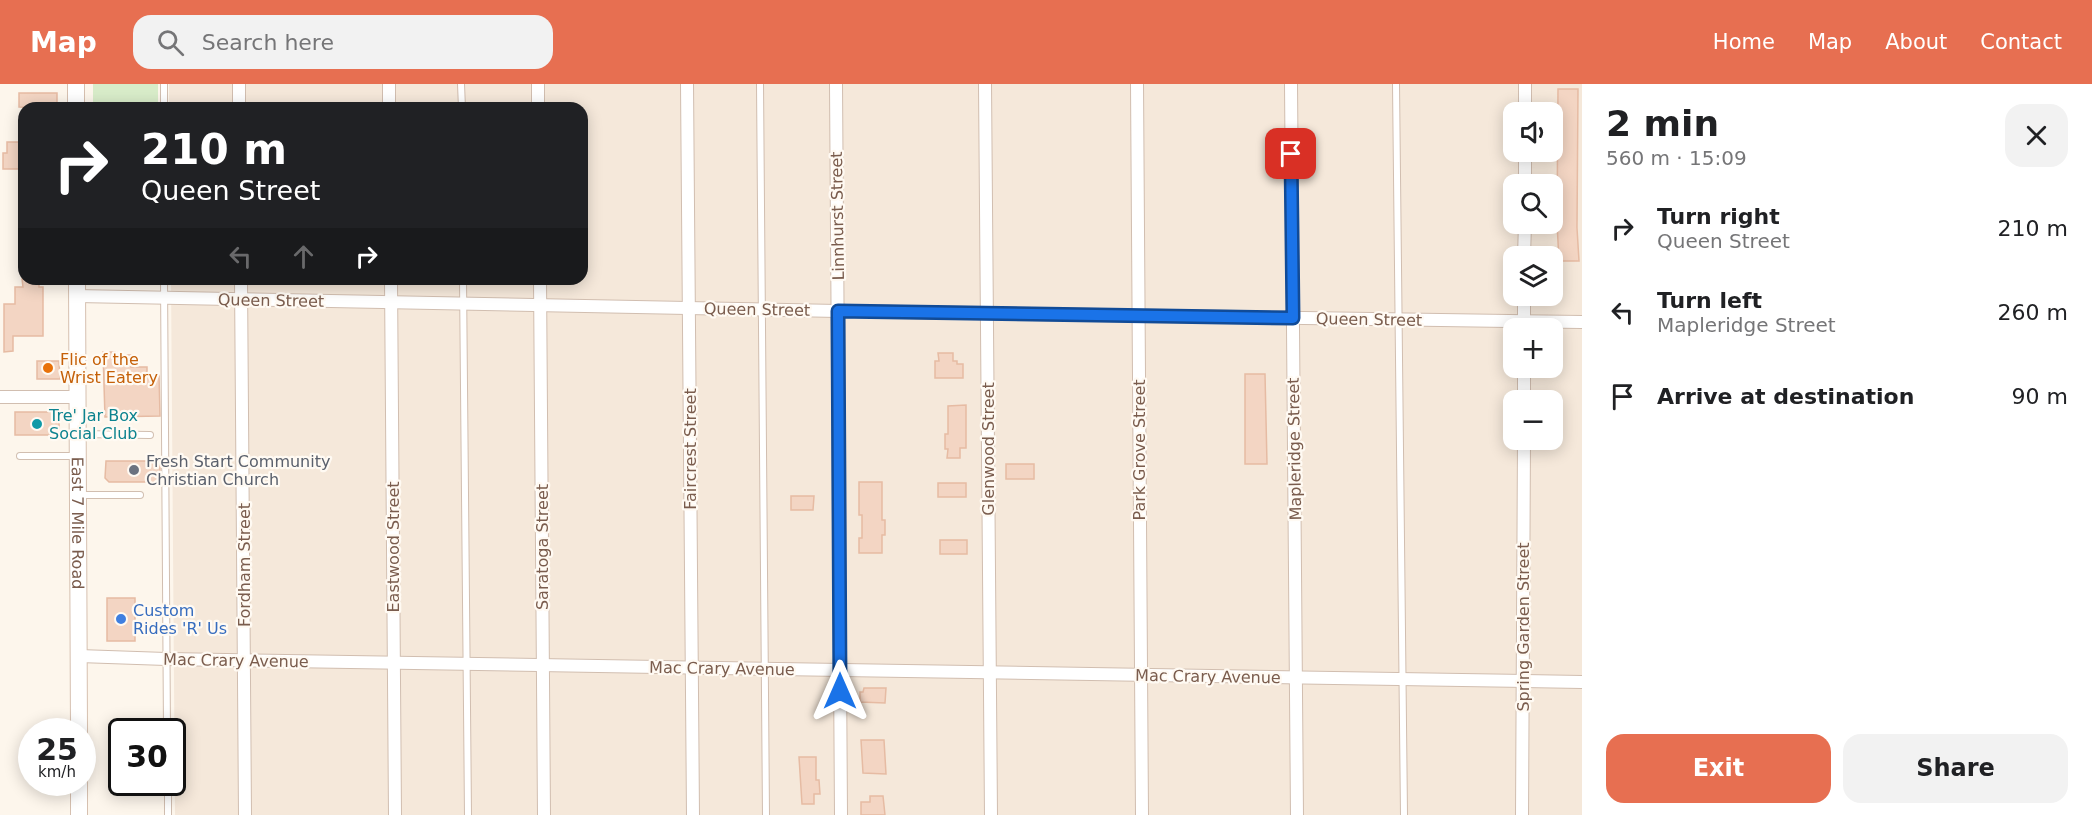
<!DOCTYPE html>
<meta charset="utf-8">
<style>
body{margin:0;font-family:"DejaVu Sans",sans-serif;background:#f2f2f2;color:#202124;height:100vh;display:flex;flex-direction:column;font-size:22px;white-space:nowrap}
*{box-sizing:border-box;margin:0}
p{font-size:20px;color:#757577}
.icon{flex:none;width:33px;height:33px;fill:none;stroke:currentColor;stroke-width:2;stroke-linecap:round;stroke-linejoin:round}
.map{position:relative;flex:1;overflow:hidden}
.panel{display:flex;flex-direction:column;background:#fff;width:510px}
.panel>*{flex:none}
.guide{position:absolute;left:18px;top:18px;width:570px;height:183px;border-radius:18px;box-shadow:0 3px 15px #0003;background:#202124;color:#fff;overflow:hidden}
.tools{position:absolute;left:1503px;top:18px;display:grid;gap:12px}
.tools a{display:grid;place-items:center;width:60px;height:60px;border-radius:12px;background:#fff;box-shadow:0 3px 15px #0003;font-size:30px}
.speed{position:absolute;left:18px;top:634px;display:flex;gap:12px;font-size:30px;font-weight:700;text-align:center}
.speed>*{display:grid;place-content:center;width:78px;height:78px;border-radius:50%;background:#fff;box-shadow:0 3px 15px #0003;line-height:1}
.speed small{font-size:15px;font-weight:400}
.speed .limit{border:3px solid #111;border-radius:9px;background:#fff;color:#111}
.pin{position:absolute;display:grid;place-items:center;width:51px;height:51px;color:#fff;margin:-26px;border-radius:12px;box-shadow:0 3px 9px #0006}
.me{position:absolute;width:66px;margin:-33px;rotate:0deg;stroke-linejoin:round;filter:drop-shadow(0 0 4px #0008)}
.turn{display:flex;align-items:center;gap:21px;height:126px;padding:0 24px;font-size:27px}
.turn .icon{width:78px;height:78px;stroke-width:2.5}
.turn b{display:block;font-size:42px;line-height:51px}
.lanes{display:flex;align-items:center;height:57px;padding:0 24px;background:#0003;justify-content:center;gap:30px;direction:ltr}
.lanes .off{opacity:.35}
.round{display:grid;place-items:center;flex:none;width:63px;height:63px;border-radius:18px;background:#f2f2f2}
.summary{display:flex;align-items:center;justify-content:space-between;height:102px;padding:0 24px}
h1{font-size:36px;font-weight:600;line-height:45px}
.action{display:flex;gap:12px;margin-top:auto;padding:12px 24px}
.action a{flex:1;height:69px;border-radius:18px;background:#e76f51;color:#fff;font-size:24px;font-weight:600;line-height:69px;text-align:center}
.action a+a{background:#f2f2f2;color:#202124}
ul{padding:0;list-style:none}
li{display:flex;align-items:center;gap:18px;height:84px;padding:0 24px}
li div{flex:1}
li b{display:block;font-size:22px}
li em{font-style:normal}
header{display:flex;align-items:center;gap:36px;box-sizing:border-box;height:84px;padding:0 30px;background:#e76f51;color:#fff}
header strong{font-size:28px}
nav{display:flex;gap:33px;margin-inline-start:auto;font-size:21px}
.search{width:420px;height:54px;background:#f2f2f2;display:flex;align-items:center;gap:15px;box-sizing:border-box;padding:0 21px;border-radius:18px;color:#757577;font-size:22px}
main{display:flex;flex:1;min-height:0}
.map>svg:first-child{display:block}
</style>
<header>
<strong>Map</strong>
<div class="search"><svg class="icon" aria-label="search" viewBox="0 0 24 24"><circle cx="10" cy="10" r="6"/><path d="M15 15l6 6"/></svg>Search here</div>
<nav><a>Home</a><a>Map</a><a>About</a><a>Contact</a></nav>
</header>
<main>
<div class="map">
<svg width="1582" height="731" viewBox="0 0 1582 731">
<rect width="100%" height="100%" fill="#fdf6ec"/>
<!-- residential -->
<path fill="#f5e8da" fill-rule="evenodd" d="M169 0H1582V731H175L171 195H582V24H169ZM1514 28H1552V68H1514ZM1514 100H1552V140H1514ZM1514 172H1552V212H1514ZM1514 244H1552V284H1514ZM1514 316H1552V356H1514Z"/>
<!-- green -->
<rect fill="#d8ecc9" x="93" y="0" width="65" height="24"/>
<!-- building -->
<g fill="#f3d5c3" stroke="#e6bba3" stroke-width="1.5">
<path d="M1558 5H1578L1577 144 1579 177H1559L1557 138Z"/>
<path d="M19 9H57V24L19 23Z"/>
<path d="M7 58H24V85H3V69H7Z"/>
<path d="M22 195H39V203H43V252H13V267L4 268V220H15V203H23Z"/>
<path d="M103 268H115V271H131V283H147V291H159L160 332 105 333Z"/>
<path d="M938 269H953V277H957V280H963V294H935V277H939Z"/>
<path d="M37 277H59L60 295H37Z"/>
<path d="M1245 290H1265L1267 380H1245Z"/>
<path d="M966 321V364H960V374H947L948 365H945V350H948V322Z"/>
<rect x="15" y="328" width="44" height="23"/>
<path d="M106 377H160V398H109L105 394Z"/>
<rect x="1006" y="380" width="28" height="15"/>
<path d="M859 398H882V436H885V451H882V469H859V454H862V431H859Z"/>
<rect x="938" y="399" width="28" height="14"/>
<path d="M791 412H814L813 426H791Z"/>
<rect x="940" y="456" width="27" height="14"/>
<rect x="107" y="514" width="28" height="43"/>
<path d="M864 604H886L885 619 860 618V608H863Z"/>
<path d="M861 656H884L886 690 863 689Z"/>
<path d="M799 673H816V696H819L820 710H814V720H802Z"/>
<path d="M870 712H883L885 731H861V718H870Z"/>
</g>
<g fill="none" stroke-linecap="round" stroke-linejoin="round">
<!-- lane casing -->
<g stroke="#d1beb0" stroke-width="8">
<g id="lane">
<path d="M461 0 462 24"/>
<path d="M760 0 766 731"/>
<path d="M1396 0 1404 731"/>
<path d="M164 24V0"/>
<path d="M164 195 167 648"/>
<path d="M463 195 468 731"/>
<path d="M78 350 150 351"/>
<path d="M20 372H77"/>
<path d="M78 411H140"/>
<path d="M168 699V731"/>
</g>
</g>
<!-- street casing -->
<g stroke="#d1beb0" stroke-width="14">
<g id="street">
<path d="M239 0V24"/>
<path d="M389 0V24"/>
<path d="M538 0V24"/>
<path d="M687 0 693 731"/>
<path d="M836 0 841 731"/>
<path d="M985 0 991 731"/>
<path d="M1137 0 1142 731"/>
<path d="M1291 0 1297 731"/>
<path d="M1525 28V0"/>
<path d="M1525 100V68"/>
<path d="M1524 172 1525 140"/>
<path d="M241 195 245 731"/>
<path d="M391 195 395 731"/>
<path d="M540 195 544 731"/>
<path d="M77 212 838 227 1582 238"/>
<path d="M1524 243V212"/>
<path d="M0 313H77"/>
<path d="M1524 316V284"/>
<path d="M79 572 166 575 1582 598"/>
<path d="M1522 731 1524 356"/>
</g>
</g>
<!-- secondary casing -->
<g stroke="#d6c0b0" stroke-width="18">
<g id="secondary">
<path d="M76 0V24"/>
<path id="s1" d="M77 195 79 648"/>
<path d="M79 699V731"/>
</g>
</g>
<!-- lane -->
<use href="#lane" stroke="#fff" stroke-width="6"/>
<!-- street -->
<use href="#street" stroke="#fff" stroke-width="12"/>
<!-- secondary -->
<use href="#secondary" stroke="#fff" stroke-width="16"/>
</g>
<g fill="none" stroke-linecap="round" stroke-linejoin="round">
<!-- route casing -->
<g stroke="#114b97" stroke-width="15">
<path id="route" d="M840 607 838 227 1293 234 1291 70"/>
</g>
<!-- route -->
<use href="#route" stroke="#1a73e8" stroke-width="10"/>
</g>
<!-- markers -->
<circle fill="#e8710a" stroke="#fffaf3" stroke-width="2" cx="48" cy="284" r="6"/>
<circle fill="#0f9aa8" stroke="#fffaf3" stroke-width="2" cx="37" cy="340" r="6"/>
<circle fill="#6b7280" stroke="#fffaf3" stroke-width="2" cx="134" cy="386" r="6"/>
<circle fill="#3f7fe0" stroke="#fffaf3" stroke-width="2" cx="121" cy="535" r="6"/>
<g text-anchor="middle" stroke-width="4.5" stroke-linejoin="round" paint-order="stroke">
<!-- street labels -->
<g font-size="16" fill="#7a5c4d" stroke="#fffaf3">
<text transform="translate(837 132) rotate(-91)" y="6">Linnhurst Street</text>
<text transform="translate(271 216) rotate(1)" y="6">Queen Street</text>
<text transform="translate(757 225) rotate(1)" y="6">Queen Street</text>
<text transform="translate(1369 235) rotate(1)" y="6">Queen Street</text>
<text transform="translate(690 365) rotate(-90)" y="6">Faircrest Street</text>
<text transform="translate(988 365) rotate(-90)" y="6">Glenwood Street</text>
<text transform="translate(1294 365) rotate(-91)" y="6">Mapleridge Street</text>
<text transform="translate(1139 366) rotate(-90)" y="6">Park Grove Street</text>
<text dy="6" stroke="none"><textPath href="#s1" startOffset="244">East 7 Mile Road</textPath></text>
<text transform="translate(393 463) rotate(-90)" y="6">Eastwood Street</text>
<text transform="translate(542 463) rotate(-90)" y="6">Saratoga Street</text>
<text transform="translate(244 481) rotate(-90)" y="6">Fordham Street</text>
<text transform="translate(1523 543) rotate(-90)" y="6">Spring Garden Street</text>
<text transform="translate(236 576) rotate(1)" y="6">Mac Crary Avenue</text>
<text transform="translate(722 584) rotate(1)" y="6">Mac Crary Avenue</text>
<text transform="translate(1208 592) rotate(1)" y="6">Mac Crary Avenue</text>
</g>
<!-- food labels -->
<g font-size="16" fill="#c56008" stroke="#fffaf3" text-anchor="start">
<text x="60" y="281">Flic of the<tspan x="60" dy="18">Wrist Eatery</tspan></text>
</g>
<!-- culture labels -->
<g font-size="16" fill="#0d838f" stroke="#fffaf3" text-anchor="start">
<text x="49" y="337">Tre' Jar Box<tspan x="49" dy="18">Social Club</tspan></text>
</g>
<!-- worship labels -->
<g font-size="16" fill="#5b616d" stroke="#fffaf3" text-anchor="start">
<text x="146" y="383">Fresh Start Community<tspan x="146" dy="18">Christian Church</tspan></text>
</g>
<!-- shop labels -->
<g font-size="16" fill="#366cbe" stroke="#fffaf3" text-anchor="start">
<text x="133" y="532">Custom<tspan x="133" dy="18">Rides 'R' Us</tspan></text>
</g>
</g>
</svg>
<div class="tools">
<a><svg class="icon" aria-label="sound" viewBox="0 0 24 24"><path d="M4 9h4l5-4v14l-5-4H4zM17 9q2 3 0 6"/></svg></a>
<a><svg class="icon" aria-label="search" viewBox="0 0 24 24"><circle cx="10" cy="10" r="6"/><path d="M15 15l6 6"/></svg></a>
<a><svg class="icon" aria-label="layers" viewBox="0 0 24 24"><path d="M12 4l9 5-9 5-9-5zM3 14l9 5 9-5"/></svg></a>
<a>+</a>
<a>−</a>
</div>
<div class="speed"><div>25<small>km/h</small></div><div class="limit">30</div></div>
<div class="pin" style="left:1291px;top:70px;background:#d93025"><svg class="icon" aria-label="arrive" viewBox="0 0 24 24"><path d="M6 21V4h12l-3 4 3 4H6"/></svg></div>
<svg class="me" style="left:840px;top:607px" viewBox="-20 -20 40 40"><path d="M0-17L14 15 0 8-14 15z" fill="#1a73e8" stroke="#fff" stroke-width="4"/></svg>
<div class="guide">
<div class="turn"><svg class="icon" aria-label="right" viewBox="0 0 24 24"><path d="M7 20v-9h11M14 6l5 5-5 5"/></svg><div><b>210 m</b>Queen Street</div></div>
<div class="lanes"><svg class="icon off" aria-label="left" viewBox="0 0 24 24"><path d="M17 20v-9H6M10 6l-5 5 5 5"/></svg><svg class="icon off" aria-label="ahead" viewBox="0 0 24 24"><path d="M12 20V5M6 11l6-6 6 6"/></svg><svg class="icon" aria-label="right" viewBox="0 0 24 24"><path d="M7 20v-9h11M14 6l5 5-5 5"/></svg></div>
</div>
</div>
<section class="panel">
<div class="summary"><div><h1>2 min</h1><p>560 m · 15:09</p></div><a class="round"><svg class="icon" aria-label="close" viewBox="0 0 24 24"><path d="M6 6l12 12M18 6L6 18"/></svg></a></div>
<ul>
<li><svg class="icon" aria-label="right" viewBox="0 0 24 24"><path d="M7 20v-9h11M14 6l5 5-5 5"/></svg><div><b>Turn right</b><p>Queen Street</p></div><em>210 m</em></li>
<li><svg class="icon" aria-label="left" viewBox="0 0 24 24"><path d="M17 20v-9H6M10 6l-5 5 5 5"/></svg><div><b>Turn left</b><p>Mapleridge Street</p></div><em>260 m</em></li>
<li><svg class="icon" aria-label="arrive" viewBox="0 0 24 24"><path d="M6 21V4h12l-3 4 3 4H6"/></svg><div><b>Arrive at destination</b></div><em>90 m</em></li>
</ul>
<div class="action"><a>Exit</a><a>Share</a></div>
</section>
</main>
